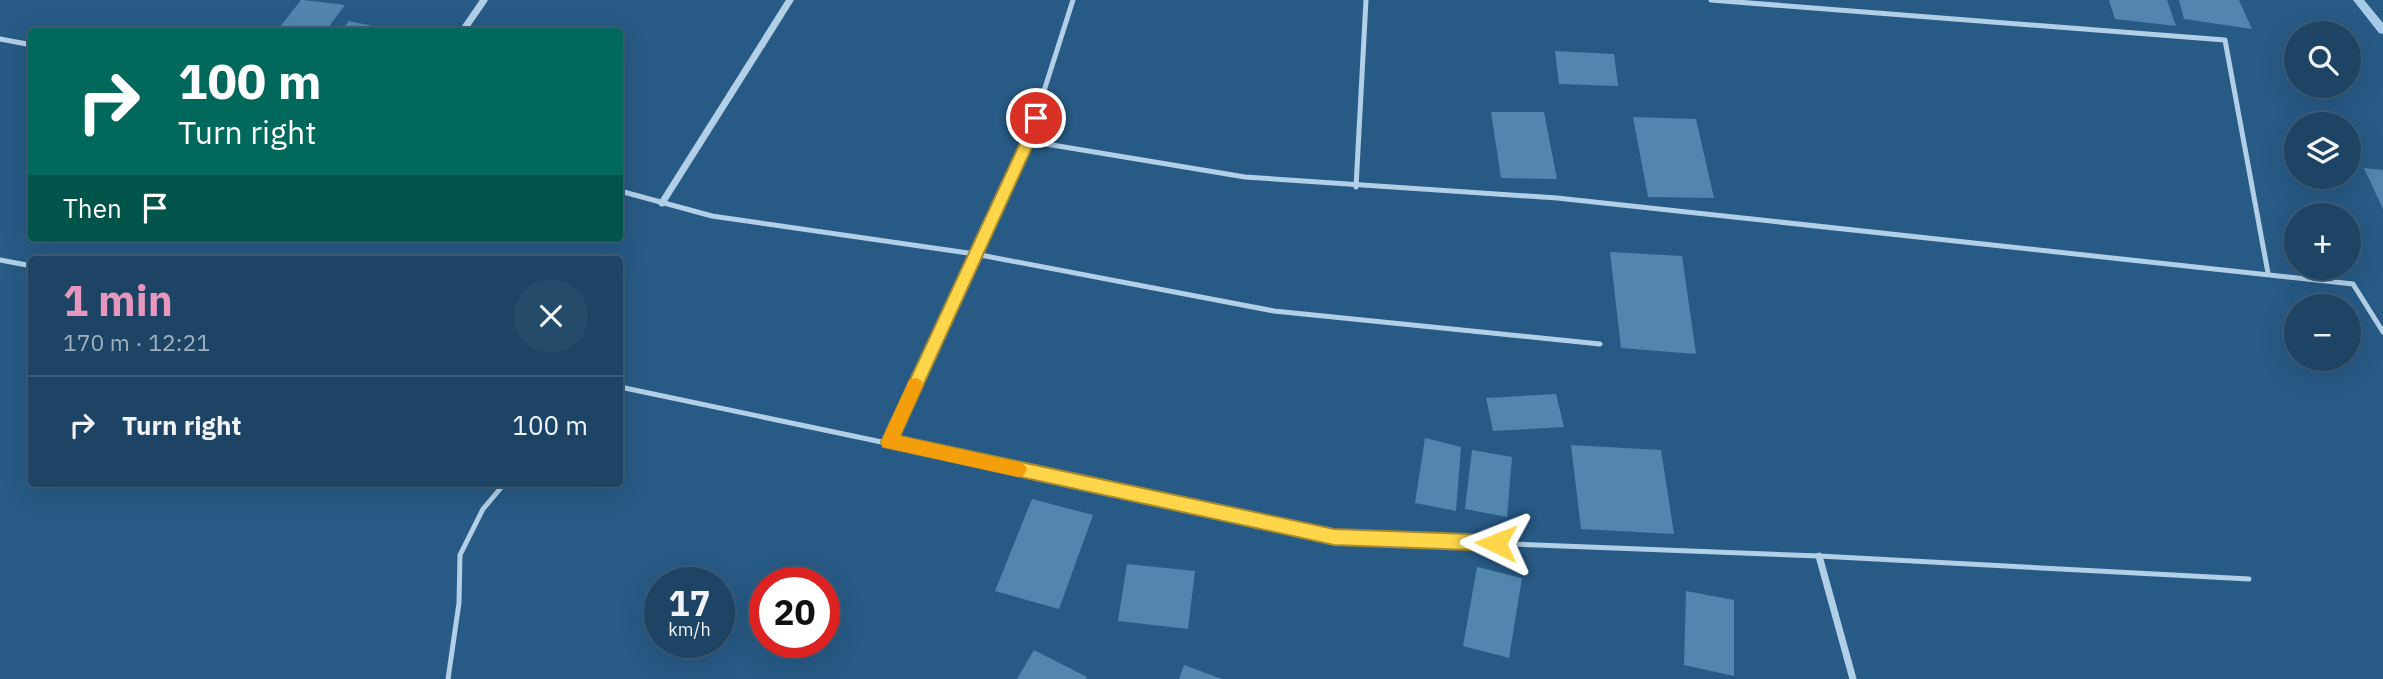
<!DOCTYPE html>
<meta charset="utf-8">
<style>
body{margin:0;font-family:"IBM Plex Sans",sans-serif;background:#254b6a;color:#f1f3f6;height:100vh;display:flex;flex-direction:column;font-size:26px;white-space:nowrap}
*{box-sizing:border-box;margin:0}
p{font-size:23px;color:#a0b0bf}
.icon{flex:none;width:38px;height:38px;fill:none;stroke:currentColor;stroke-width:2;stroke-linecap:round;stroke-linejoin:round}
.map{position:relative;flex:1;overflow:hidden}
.panel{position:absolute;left:28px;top:256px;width:595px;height:231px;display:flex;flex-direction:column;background:#1d4464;border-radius:7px;box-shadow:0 7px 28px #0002,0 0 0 2px #3b5c78}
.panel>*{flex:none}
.hud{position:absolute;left:28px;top:28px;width:595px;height:214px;border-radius:7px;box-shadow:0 7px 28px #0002,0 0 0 2px #3b5c78;background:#00695c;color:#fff;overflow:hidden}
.controls{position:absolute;left:2284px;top:21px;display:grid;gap:14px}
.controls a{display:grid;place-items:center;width:77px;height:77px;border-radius:50%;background:#1d4464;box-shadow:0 7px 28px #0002,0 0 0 2px #3b5c78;font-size:35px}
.speed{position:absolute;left:644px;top:567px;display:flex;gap:14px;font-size:35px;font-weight:700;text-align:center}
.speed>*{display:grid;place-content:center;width:91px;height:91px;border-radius:50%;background:#1d4464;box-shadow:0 7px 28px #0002,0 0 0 2px #3b5c78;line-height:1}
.speed small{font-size:18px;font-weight:400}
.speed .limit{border:10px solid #d22;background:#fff;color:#111}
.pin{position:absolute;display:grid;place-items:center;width:60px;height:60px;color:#fff;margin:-30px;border:4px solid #fff;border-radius:50%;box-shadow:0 2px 7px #0007}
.me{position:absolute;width:77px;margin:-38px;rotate:272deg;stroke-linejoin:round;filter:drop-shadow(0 0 5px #0008)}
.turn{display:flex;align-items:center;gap:24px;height:147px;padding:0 35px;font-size:32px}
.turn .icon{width:91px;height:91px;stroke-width:2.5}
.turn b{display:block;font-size:49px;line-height:60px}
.then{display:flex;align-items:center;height:66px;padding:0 35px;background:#0003;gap:14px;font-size:26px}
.round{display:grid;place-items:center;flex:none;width:74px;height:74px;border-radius:37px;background:#254b6a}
.head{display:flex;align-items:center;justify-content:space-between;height:119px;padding:0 35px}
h1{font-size:42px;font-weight:700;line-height:52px;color:#e797bd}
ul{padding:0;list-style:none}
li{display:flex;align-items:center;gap:21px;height:98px;padding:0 35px;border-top:2px solid #3b5c78}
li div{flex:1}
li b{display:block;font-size:26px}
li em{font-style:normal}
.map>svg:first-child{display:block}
</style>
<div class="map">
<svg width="2383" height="679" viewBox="0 0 2383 679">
<rect width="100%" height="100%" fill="#275a85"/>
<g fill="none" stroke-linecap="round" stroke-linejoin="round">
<!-- stream -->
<path fill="#a6cbe8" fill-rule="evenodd" d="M2353 0H2364L2383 23V34L2379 33Z"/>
</g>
<!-- building -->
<g fill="#5386ae">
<path d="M301 0H304L345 5 325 32H276Z"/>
<path d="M2109 0H2167L2176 26 2115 19Z"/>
<path d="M2179 0H2239L2252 29 2184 19Z"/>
<path d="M349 21 388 29 386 32H340Z"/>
<path d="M1555 51 1614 54 1618 86 1559 84Z"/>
<path d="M1491 112H1544L1557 179 1501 178Z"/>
<path d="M1633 117 1696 119 1714 198 1648 197Z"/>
<path d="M2364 168 2383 170V209Z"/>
<path d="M1610 252 1682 256 1696 354 1621 348Z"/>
<path d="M1556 394 1564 427 1493 431 1486 398Z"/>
<path d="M1425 438 1461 447 1456 511 1415 503Z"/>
<path d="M1571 445 1661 450 1674 534 1581 529Z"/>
<path d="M1472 450 1512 457 1507 517 1465 509Z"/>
<path d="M1032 499 1093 515 1059 609 995 591Z"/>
<path d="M1127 564 1195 571 1188 629 1118 621Z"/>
<path d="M1477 567 1522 578 1509 658 1463 646Z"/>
<path d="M1686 591 1734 600V676L1684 665Z"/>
<path d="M1034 650 1087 677 1086 679H1017Z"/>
<path d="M1184 665 1222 679H1179Z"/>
</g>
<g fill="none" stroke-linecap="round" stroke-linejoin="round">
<!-- lane -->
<g stroke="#b1cfe7" stroke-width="5">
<path d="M1711 0 2225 40 2268 273"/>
<path d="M0 39 32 45"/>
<path d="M1028 141 1245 177 1557 198 2353 284 2383 332"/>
<path d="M1356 187 1366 0"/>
<path d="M620 191 712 216 975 254 1274 311 1600 344"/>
<path d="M0 260 32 266"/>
<path d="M620 387 1334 537 1819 556 2249 579"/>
<path d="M889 441 1028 141 1073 0"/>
<path d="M448 679 459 603 460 555 483 509 505 483"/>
</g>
<!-- street -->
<g stroke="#b1cfe7" stroke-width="7">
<path d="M462 32 484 0"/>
<path d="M662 203 790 0"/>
<path d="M1819 556 1853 679"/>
</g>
</g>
<!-- route -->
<path fill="#ffd54a" stroke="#a68a30" stroke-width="2" d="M1036 112 1043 118 1035 141 900 436 1334 529 1496 535 1502 537 1504 543 1502 549 1496 551 1334 545 883 447 881 442 1021 141 1029 118Z"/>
<!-- slow -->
<path fill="#f59e0b" d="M915 378 921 380 923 385 900 436 1018 462 1024 464 1027 469 1024 475 1018 477 883 447 881 442 907 385 909 380Z"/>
</svg>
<div class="controls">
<a><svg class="icon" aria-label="search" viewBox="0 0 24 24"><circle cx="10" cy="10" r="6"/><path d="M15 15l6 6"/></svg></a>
<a><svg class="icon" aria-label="layers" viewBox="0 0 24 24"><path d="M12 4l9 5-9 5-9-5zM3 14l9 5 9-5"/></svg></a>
<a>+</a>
<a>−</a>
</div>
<div class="speed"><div>17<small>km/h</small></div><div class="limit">20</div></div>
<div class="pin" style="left:1036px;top:118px;background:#d93025"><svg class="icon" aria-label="arrive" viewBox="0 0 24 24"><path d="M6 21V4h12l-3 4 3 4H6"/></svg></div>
<svg class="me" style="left:1496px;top:543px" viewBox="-20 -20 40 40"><path d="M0-17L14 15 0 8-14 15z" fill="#ffd54a" stroke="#fff" stroke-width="4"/></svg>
<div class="hud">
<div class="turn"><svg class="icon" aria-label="right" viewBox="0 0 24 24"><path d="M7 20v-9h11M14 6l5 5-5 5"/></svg><div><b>100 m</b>Turn right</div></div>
<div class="then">Then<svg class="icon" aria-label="arrive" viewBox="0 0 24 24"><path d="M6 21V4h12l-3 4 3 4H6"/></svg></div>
</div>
<section class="panel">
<div class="head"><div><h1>1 min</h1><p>170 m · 12:21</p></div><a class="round"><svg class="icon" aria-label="close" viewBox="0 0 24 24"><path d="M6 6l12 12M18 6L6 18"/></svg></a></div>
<ul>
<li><svg class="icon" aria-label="right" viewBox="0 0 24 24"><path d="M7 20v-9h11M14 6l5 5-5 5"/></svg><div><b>Turn right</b></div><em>100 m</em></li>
</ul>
</section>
</div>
